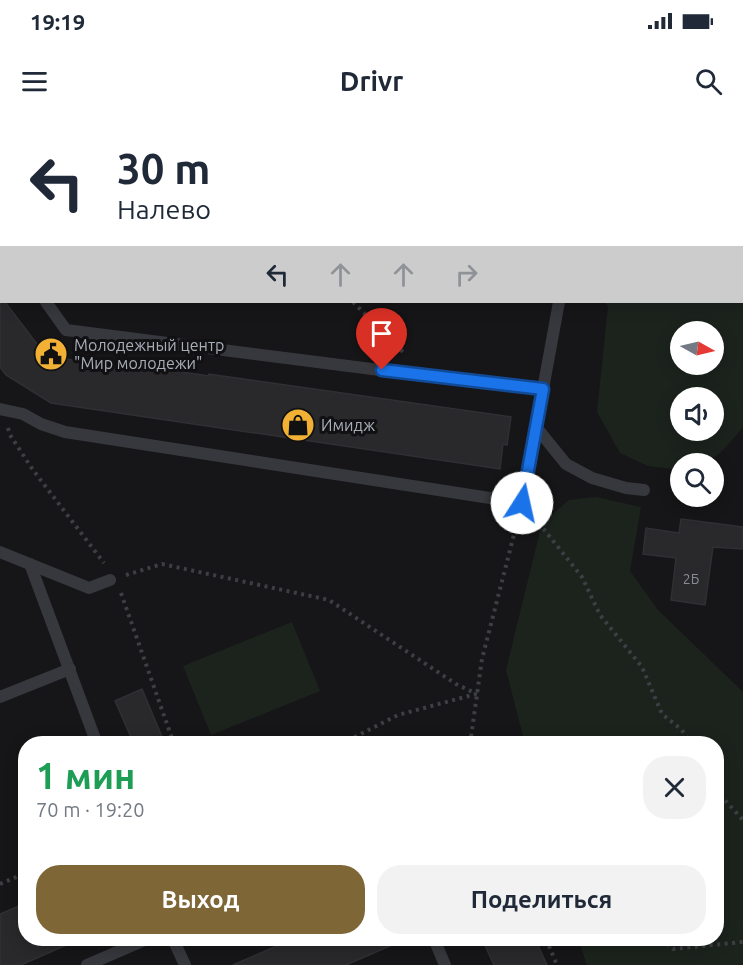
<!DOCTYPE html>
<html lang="ru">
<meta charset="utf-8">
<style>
body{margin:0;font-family:Ubuntu,sans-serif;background:#f2f2f3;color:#1f2937;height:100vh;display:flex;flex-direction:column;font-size:22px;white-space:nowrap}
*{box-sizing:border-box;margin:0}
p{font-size:20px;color:#747a83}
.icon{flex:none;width:33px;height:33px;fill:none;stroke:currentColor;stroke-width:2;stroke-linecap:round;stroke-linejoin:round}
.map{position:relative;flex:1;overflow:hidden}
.side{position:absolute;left:18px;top:616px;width:706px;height:210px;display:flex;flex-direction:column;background:#fff;border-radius:24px;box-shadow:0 3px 15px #0003}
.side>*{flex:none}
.top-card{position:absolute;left:0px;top:0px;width:744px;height:183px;box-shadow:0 3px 15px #0003;background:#fff;color:#1f2937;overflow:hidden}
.needle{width:39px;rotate:98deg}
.buttons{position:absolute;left:670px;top:201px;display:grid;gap:12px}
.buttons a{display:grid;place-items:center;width:54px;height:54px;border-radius:50%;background:#fff;box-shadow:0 3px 15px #0003;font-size:30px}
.pin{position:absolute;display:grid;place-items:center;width:51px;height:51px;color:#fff;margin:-62px -26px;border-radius:50% 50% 50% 0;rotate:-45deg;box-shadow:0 0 6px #0007}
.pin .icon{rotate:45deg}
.me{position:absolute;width:66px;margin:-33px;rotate:10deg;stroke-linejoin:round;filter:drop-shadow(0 0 4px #0008)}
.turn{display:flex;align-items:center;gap:21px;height:126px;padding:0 18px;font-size:27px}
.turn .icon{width:78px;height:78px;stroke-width:2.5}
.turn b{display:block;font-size:42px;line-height:51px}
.lanes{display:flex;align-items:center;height:57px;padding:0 18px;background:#0003;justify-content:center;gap:30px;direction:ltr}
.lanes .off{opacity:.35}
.round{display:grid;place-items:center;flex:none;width:63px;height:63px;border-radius:24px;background:#f2f2f3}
.overview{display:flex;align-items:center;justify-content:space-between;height:102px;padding:0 18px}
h1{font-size:36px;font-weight:700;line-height:45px;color:#1e9e55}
.primary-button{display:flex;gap:12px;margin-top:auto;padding:12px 18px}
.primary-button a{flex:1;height:69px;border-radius:24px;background:#7e6636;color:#fff;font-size:24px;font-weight:700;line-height:69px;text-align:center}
.primary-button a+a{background:#f2f2f3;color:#1f2937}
.status{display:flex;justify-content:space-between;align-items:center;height:42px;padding:0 30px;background:#fff;direction:ltr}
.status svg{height:16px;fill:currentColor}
header{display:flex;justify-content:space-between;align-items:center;height:78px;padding:0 18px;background:#fff;font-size:27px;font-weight:700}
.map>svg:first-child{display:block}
</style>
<div class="status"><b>19:19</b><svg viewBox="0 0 49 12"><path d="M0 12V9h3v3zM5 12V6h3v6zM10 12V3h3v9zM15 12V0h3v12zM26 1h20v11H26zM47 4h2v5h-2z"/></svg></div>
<header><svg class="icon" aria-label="menu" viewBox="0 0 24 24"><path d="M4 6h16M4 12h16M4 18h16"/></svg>Drivr<svg class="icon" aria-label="search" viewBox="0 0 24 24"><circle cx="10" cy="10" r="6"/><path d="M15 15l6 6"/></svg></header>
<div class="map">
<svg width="743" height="845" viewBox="0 0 743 845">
<rect width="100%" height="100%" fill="#161618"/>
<!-- green -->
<g fill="#1c231d" fill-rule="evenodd">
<path d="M56 0H508L511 1 56 2Z"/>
<path d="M736 0H743V307C721 332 717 344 681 344V350L648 346 620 333 597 292 608 187 605 182H742V2L735 1ZM681 212H714V244H681ZM681 278H714V310H681Z"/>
<path d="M596 377 641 387 630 451 658 490 743 572V845H587L578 819H717V624H525L506 550 542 403 569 380Z"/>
<path d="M292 502 320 571 211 615 183 546Z"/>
</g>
<!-- building -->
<g fill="#29292c" stroke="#303034" stroke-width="1.5">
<path d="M0 175 2 182H5L40 228 59 238 121 247V243L209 256V254L511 297 507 325 503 324 500 349 51 283 6 255 0 247Z"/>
<path d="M681 399 743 407V429L713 427 705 485 671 480 676 438 643 434 646 408 679 413Z"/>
<path d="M142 569 165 624H134L115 581Z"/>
<path d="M26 783V819H80L21 845H0V794Z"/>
<path d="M293 819H406L346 845H233Z"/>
<path d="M482 819H535L547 845H494Z"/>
</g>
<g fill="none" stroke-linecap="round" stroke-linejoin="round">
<!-- path -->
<g stroke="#3d3f44" stroke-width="4" stroke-dasharray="3 4.5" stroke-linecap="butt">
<path d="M742 64H743"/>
<path d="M742 119H743"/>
<path d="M353 182 405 234"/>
<path d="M8 308 10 315 33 350 104 443"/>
<path d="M534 397 582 457 600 495 642 547 662 594 682 610 691 624"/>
<path d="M126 455 162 444 329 480 456 564 477 574"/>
<path d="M121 473 174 624"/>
<path d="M341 624 398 595 476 574"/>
<path d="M470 624 482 539 518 399"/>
<path d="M717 668 722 677 743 700"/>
<path d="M0 764 26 753"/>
<path d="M546 819 557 845"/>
<path d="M661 819 673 829 743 822"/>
</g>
<!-- service -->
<g stroke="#37383d" stroke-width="12">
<path d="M550 0V2"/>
<path d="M31 2V0"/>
<path d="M197 2V0"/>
<path d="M46 182 66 210 427 256 543 269"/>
<path d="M559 182 536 307 566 344 592 358 626 368 644 370"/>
<path d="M0 289 23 294 41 304 65 312 522 383 536 307"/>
<path d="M0 432 89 468 110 460"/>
<path d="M30 444 97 624"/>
<path d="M0 577 70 549"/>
<path d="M173 819 185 845"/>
<path d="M434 819 445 845"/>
<path d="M87 845 147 819"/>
</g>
</g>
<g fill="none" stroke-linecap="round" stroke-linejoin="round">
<!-- route casing -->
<g stroke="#114b97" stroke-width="15">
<path id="route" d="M382 250 543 269 522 383"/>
</g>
<!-- route -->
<use href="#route" stroke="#1a73e8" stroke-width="10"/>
</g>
<!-- icons -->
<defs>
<g id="civic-disc" transform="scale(1.725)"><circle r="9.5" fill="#f2b134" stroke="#111113"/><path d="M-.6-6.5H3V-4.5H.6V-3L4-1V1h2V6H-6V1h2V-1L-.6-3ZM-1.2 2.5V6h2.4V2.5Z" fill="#111"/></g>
<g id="shop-disc" transform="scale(1.725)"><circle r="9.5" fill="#f2b134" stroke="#111113"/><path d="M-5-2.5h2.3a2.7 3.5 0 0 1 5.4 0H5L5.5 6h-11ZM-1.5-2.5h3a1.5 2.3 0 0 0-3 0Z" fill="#111"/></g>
</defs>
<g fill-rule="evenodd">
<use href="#civic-disc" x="51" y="234"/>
<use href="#shop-disc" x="298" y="305"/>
</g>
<g text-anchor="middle" stroke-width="6" stroke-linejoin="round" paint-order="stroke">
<!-- number labels -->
<g font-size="14" fill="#888b94">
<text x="691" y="464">2Б</text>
</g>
<!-- poi labels -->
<g font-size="16" fill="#a8adb8" stroke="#111113" text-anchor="start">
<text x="74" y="231">Молодежный центр<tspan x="74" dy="18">"Мир молодежи"</tspan></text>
<text x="321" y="311">Имидж</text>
</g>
</g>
</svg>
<div class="buttons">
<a><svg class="needle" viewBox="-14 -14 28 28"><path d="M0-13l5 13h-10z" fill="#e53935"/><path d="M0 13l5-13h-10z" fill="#747a83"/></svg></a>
<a><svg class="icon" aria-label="sound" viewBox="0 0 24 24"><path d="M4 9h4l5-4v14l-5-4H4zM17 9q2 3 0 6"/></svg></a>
<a><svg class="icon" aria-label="search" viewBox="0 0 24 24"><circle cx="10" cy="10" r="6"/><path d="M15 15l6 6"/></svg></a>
</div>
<div class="pin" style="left:382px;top:250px;background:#d93025"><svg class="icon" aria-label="arrive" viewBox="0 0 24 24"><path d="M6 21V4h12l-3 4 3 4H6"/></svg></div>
<svg class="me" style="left:522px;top:383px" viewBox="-20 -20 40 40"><circle r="19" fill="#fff"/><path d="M0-13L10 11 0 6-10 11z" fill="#1a73e8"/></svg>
<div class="top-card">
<div class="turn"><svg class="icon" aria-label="left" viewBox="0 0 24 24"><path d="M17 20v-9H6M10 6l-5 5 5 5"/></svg><div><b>30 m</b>Налево</div></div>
<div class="lanes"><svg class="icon" aria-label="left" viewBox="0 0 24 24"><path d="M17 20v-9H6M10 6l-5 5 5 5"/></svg><svg class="icon off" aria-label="ahead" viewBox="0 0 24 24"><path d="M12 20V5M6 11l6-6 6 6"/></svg><svg class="icon off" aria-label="ahead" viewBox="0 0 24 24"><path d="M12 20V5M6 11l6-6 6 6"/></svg><svg class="icon off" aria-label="right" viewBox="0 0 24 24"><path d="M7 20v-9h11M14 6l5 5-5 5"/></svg></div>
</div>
<section class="side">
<div class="overview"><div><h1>1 мин</h1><p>70 m · 19:20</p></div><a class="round"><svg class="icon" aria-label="close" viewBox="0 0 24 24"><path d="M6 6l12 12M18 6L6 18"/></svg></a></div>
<div class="primary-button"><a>Выход</a><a>Поделиться</a></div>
</section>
</div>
